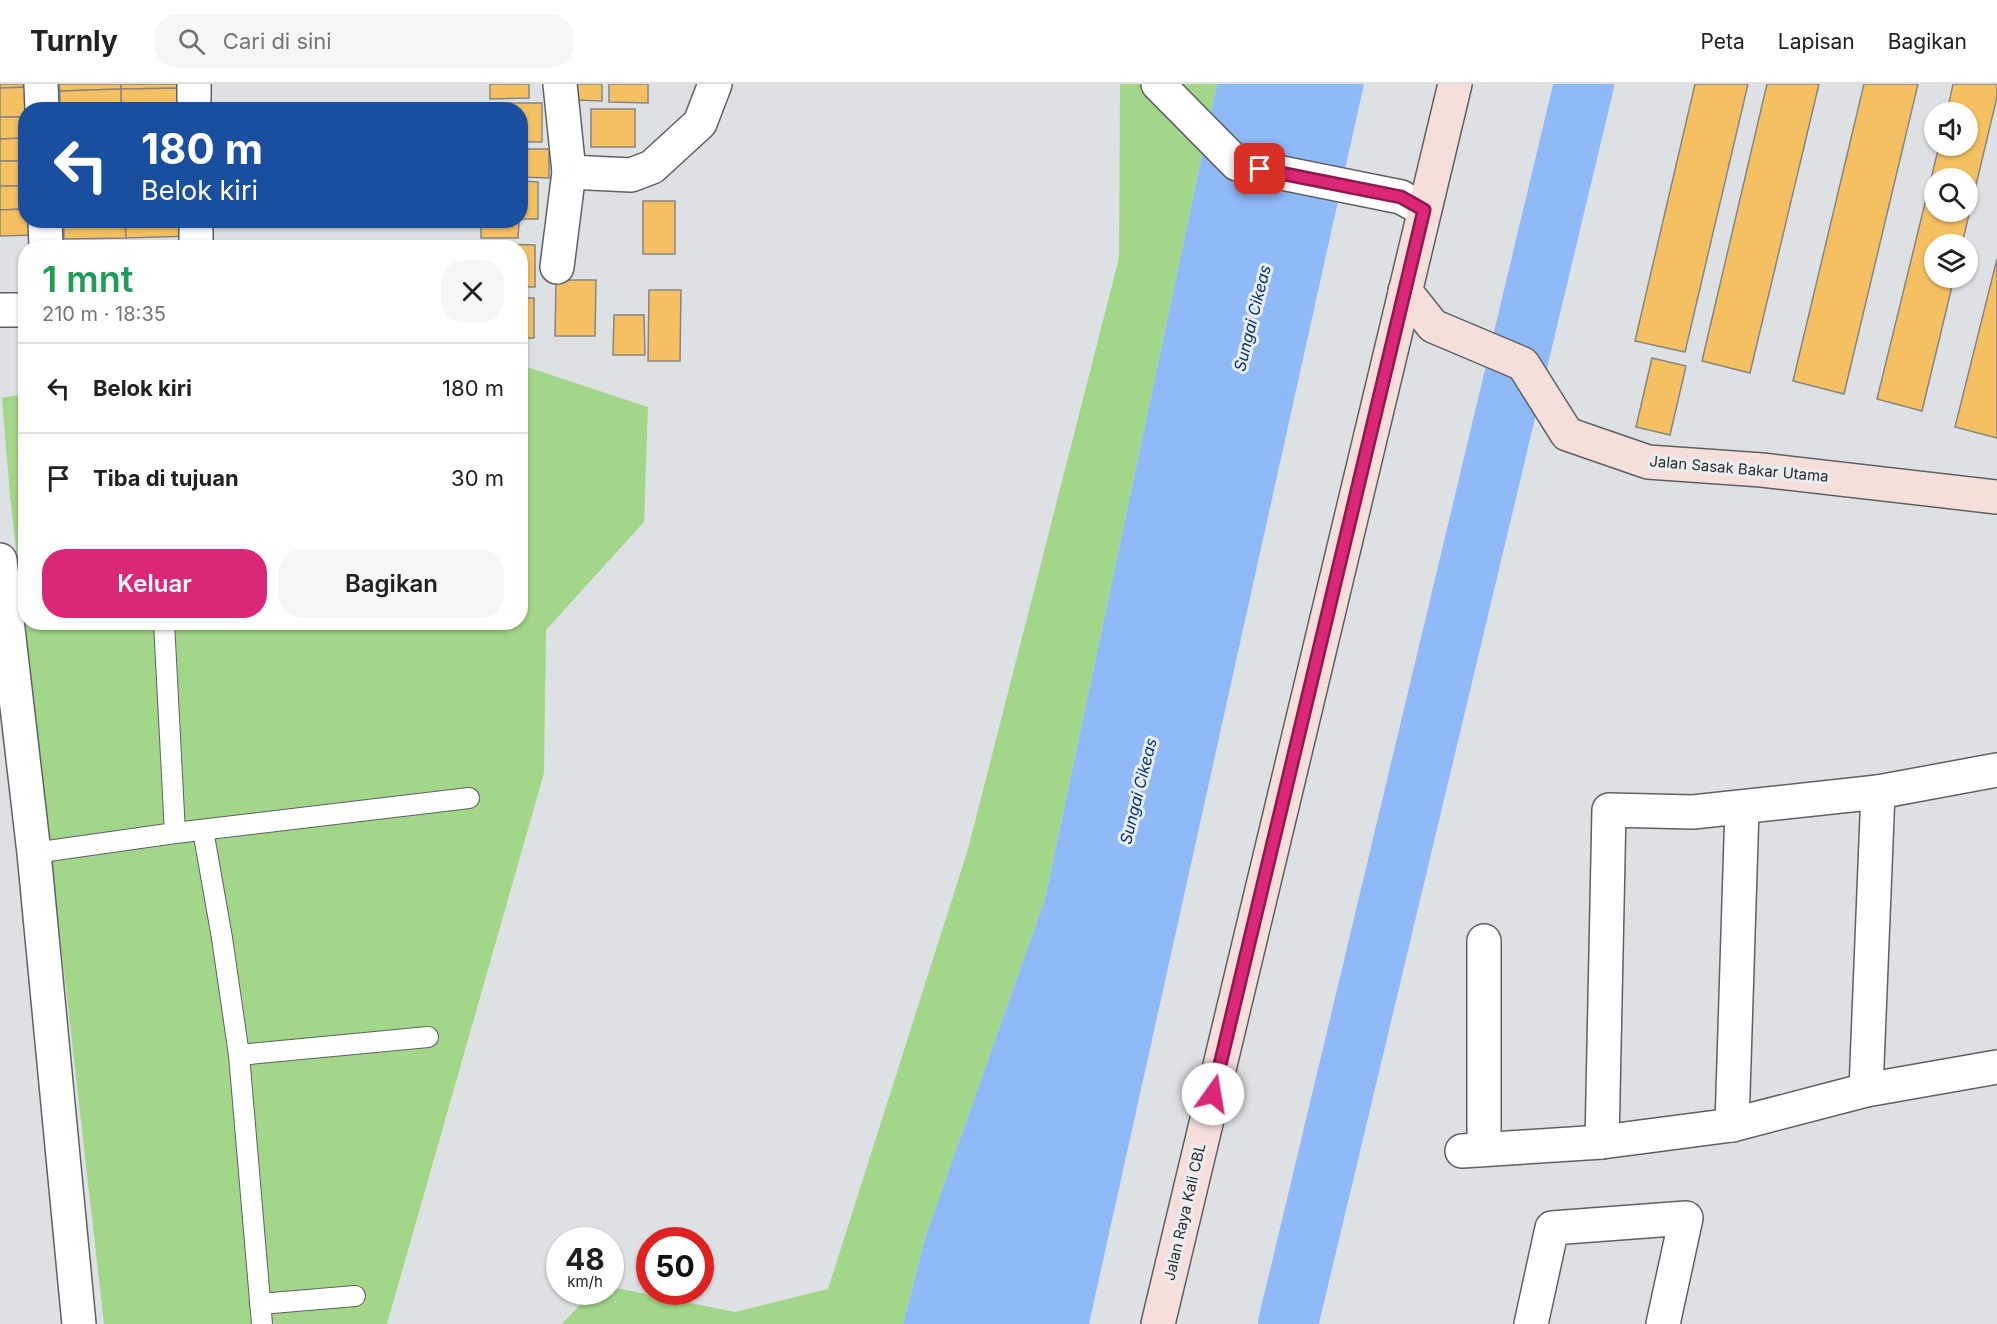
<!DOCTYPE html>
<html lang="id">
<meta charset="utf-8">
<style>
body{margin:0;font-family:Inter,sans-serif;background:#f6f6f6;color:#202124;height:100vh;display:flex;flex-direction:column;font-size:22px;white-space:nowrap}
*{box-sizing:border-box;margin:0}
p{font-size:20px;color:#757577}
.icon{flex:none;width:33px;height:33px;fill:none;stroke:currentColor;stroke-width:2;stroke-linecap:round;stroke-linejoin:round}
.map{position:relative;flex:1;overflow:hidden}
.panel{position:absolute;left:18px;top:156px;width:510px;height:390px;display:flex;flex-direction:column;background:#fff;border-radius:24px;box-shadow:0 2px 4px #0004}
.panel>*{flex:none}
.top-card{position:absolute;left:18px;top:18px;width:510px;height:126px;border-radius:24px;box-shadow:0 2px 4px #0004;background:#1a4fa0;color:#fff;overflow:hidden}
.fabs{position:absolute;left:1924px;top:18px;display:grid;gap:12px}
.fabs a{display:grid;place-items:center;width:54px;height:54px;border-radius:50%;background:#fff;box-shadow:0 2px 4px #0004;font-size:30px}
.speed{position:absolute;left:546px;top:1143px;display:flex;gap:12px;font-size:30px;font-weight:700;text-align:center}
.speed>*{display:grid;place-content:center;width:78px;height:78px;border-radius:50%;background:#fff;box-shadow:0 2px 4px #0004;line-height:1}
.speed small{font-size:15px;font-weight:400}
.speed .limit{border:9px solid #d22;background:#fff;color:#111}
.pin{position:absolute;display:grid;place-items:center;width:51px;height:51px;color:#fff;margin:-26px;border-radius:12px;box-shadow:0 3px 9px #0006}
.me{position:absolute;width:66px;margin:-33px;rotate:13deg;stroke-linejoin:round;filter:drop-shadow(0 0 4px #0008)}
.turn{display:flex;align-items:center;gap:21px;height:126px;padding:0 24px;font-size:27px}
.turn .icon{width:78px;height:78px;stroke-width:2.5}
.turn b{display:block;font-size:42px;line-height:51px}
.round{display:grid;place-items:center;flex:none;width:63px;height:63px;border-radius:24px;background:#f6f6f6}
.head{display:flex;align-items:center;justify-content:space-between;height:102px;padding:0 24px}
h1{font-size:36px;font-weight:600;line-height:45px;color:#1e9e55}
.primary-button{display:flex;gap:12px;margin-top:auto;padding:12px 24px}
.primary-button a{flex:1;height:69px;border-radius:24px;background:#db2777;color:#fff;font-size:24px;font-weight:600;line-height:69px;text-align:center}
.primary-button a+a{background:#f6f6f6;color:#202124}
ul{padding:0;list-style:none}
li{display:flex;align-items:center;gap:18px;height:90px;padding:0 24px;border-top:2px solid #e0e0e0}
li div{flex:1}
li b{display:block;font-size:22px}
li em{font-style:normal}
header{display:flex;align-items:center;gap:36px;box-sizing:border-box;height:84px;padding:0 30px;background:#fff;border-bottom:2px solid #e0e0e0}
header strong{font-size:28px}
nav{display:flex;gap:33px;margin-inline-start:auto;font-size:21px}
.search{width:420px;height:54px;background:#f6f6f6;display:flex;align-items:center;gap:15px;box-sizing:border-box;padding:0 21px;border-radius:24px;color:#757577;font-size:22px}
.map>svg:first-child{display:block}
</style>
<header>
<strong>Turnly</strong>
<div class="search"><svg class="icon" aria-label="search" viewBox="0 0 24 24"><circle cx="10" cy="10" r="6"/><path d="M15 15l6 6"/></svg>Cari di sini</div>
<nav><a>Peta</a><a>Lapisan</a><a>Bagikan</a></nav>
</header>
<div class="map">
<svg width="1997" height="1240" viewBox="0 0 1997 1240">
<rect width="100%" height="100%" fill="#dee1e3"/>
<!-- green -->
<g fill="#a2d689">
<path d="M1120 0H1217L1045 815 926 1151 903 1240H562L592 1208H610L611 1203 735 1228 828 1205 968 765 1119 174Z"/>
<path d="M521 281 648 323 644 438 546 546 544 689 387 1240H104L10 412 2 314 25 310 26 538H520Z"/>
</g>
<!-- water -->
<path fill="#90b9f8" d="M1217 0H1364L1089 1240H903L926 1151 1045 815Z"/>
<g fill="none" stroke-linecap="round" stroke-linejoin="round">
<!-- river -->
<path stroke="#90b9f8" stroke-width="60" d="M1288 1240 1584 0"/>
</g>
<!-- building -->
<g fill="#f5c062" stroke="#878582" stroke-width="1.5" fill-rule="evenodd">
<path d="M0 0H31V3L0 4Z"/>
<path d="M59 0H121V5L60 7Z"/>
<path d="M121 0H186V4L121 5Z"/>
<path d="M490 0H529V14L490 15Z"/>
<path d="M575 0H602V17L575 16Z"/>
<path d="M609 0H648V19L609 18Z"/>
<path d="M1695 0H1748L1685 268 1635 257Z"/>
<path d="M1767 0H1819L1750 289 1702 277Z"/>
<path d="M1864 0H1918L1844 310 1793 297Z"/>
<path d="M1953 0H1997V13L1962 160H1935V194H1954L1922 327 1877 315 1939 62H1968V28H1947ZM1935 94H1968V128H1935Z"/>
<path d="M31 3 26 33H0V4Z"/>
<path d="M186 4 187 26H121V5Z"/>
<path d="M121 5V26H60V7Z"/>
<path d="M486 19H542V58H520V26H486Z"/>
<rect x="591" y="25" width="44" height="38"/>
<path d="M0 33H26V54L0 55Z"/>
<path d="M26 54V77H0V55Z"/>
<path d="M520 65H549V94L520 93Z"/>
<rect x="0" y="77" width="26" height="25"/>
<path d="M520 97 538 98V135H520Z"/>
<path d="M0 102H26V125L0 126Z"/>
<rect x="643" y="117" width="32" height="53"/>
<path d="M26 125V136H35V151L0 152V126Z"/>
<path d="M64 136H125L126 154 64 155Z"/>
<path d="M125 136H190L191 152 126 154Z"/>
<path d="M481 138H519L518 154H481Z"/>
<path d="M498 160 535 161V203H520V164H498Z"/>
<path d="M1997 175V354L1955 343Z"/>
<path d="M556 196H596L595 252H555Z"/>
<path d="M649 206H681L680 277H648Z"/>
<rect x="520" y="214" width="14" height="40"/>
<path d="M614 231H644L645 271H613Z"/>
<path d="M1652 274 1686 282 1670 351 1636 343Z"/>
</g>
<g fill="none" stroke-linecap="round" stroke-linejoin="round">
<!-- lane casing -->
<g stroke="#5e6163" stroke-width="22">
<g id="lane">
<path d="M164 538 175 749"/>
<path d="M203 746 222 854 239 971 262 1240"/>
<path d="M34 769 175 749 469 714"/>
<path d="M239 971 428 953"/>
<path d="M260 1220 355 1212"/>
</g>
</g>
<!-- street casing -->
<g stroke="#5e6163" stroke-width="36">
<g id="street">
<path d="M41 0 42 26"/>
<path d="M194 0V26"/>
<path d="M560 0 569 88"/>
<path d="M1158 0 1237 80 1401 113 1424 126"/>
<path d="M45 136 46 164"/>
<path d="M196 136V164"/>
<path d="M557 183 569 88 631 91 652 83 700 39 715 0"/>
<path d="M0 226H26"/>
<path d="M0 476 34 769 79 1240"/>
<path d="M1878 708 1997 686"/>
<path d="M1484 857V1065"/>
<path d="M1732 1041 1742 724"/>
<path d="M1602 1058 1609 726 1693 728 1878 708 1866 1006"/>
<path d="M1462 1067 1602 1058 1732 1041 1866 1006 1997 983"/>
<path d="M1531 1240 1552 1144 1686 1134 1663 1240"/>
</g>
</g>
<!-- secondary casing -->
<g stroke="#5e6163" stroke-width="36">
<g id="secondary">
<path d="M1405 207 1433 242 1523 280 1567 350 1648 378 1762 386 1997 413"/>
<path d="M1158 1240 1455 0"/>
</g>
</g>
<!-- lane -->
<use href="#lane" stroke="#fff" stroke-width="20"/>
<!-- street -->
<use href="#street" stroke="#fff" stroke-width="33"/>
<!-- secondary -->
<use href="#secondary" stroke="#f6dedb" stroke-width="33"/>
</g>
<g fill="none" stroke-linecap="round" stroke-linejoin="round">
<!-- route casing -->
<g stroke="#8e194d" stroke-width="15">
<path id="route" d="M1213 1010 1424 126 1401 113 1260 85"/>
</g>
<!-- route -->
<use href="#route" stroke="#db2777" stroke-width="10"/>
</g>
<g text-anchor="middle" stroke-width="6" stroke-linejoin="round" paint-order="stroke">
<!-- street labels -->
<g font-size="15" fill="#2a2c2d" stroke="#ebeef1">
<text transform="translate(1739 385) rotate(5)" y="5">Jalan Sasak Bakar Utama</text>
<text transform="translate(1185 1128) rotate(-77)" y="5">Jalan Raya Kali CBL</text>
</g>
<!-- water labels -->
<g font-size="16" font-style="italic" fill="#053376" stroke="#ebeef1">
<text transform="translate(1252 234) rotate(-76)" y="6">Sungai Cikeas</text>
<text transform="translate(1138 707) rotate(-76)" y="6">Sungai Cikeas</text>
</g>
</g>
</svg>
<div class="fabs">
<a><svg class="icon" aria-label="sound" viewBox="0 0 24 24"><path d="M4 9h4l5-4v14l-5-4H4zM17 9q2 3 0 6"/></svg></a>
<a><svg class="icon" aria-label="search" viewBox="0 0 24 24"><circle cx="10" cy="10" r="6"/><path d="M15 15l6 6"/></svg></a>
<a><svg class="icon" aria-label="layers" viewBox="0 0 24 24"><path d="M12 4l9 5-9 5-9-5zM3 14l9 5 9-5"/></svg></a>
</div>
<div class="speed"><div>48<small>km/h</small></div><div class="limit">50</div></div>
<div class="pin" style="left:1260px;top:85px;background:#d93025"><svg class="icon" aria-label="arrive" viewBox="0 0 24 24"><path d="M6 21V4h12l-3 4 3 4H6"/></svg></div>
<svg class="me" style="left:1213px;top:1010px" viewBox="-20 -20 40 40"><circle r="19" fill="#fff"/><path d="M0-13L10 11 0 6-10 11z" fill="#db2777"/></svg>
<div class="top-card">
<div class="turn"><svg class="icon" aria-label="left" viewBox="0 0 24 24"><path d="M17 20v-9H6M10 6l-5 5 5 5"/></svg><div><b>180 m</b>Belok kiri</div></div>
</div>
<section class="panel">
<div class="head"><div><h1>1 mnt</h1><p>210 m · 18:35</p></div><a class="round"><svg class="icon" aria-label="close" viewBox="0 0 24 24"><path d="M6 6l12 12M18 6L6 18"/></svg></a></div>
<ul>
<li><svg class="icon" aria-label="left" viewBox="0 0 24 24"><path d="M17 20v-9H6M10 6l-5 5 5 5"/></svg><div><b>Belok kiri</b></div><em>180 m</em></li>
<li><svg class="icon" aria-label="arrive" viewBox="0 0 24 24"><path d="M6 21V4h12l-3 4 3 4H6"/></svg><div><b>Tiba di tujuan</b></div><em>30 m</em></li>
</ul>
<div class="primary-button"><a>Keluar</a><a>Bagikan</a></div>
</section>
</div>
